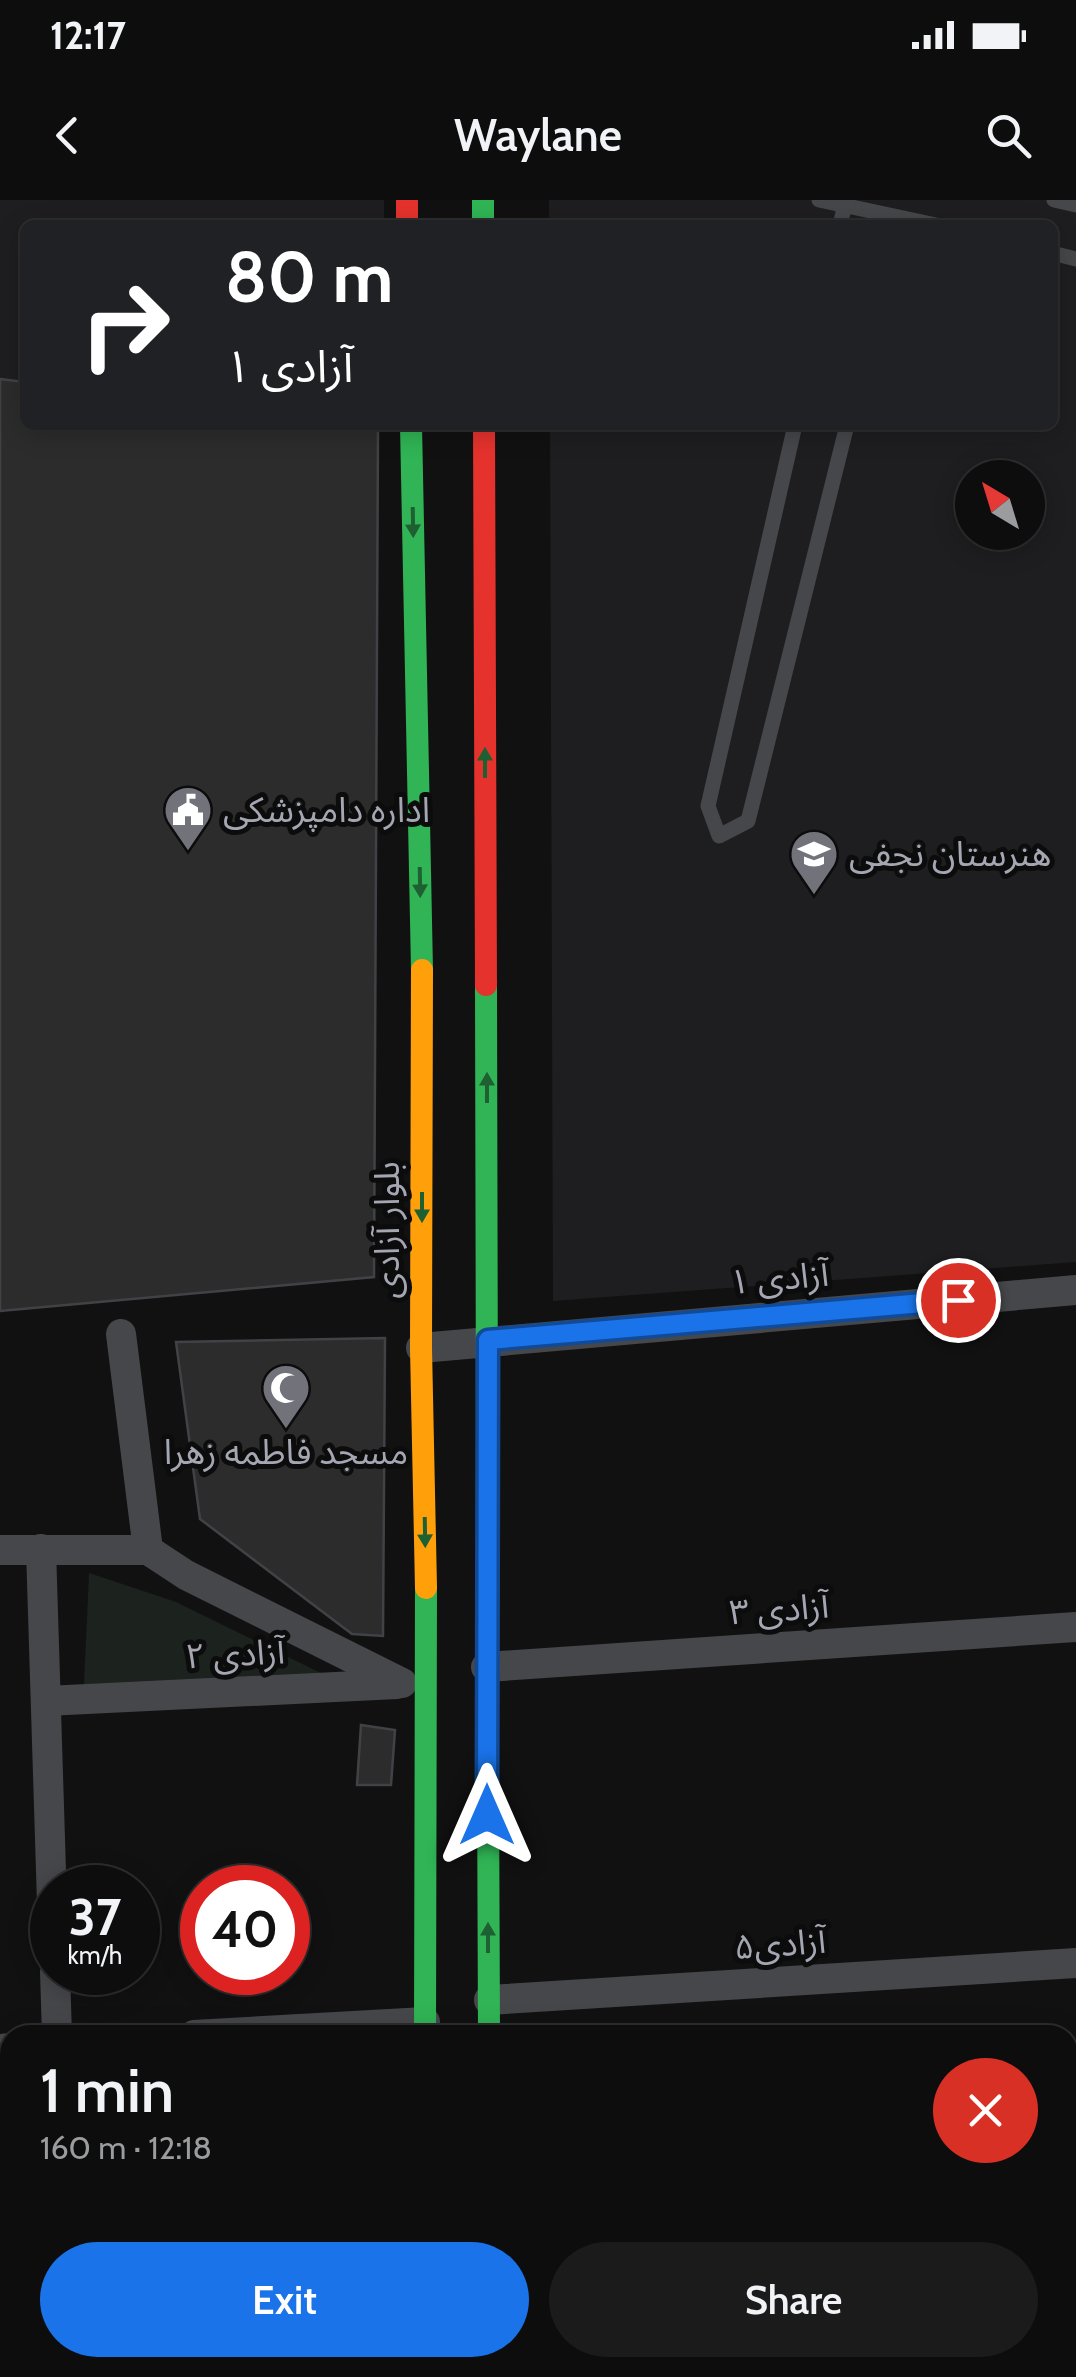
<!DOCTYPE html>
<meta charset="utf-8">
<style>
body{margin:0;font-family:Cabin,"Noto Sans Arabic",sans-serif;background:#1b1b1c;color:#f1f3f6;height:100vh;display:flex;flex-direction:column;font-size:38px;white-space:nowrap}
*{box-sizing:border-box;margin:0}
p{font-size:32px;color:#9a9c9e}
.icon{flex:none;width:55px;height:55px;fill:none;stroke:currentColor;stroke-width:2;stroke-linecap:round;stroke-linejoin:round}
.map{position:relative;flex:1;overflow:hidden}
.side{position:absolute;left:0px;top:1825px;width:1078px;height:352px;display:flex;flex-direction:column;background:#0d0d0e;border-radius:30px 30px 0 0;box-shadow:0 5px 25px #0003,0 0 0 2px #2d2d2e}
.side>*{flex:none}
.hud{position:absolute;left:20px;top:20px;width:1038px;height:210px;border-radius:15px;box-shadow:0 5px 25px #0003,0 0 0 2px #2d2d2e;background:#202124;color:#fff;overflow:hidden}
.needle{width:65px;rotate:322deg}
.fabs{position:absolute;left:955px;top:260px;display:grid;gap:20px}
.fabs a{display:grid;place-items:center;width:90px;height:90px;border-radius:50%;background:#0d0d0e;box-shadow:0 5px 25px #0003,0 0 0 2px #2d2d2e;font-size:50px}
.speed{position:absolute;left:30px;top:1665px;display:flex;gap:20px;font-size:50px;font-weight:700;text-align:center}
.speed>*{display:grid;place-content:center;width:130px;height:130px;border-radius:50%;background:#0d0d0e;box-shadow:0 5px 25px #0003,0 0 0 2px #2d2d2e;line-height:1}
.speed small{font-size:25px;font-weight:400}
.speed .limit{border:15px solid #d22;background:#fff;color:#111}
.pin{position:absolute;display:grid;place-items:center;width:85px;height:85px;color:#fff;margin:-42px;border:5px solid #fff;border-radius:50%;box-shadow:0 2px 10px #0007}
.me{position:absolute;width:110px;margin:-55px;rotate:0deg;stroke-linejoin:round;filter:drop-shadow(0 0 8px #0008)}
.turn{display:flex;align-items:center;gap:35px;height:210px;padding:0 40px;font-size:45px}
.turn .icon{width:130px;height:130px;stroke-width:2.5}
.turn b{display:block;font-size:70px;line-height:85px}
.round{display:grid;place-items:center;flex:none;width:105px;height:105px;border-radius:52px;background:#1b1b1c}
.overview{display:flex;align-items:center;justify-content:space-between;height:170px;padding:0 40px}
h1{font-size:60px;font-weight:600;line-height:75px}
.primary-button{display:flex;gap:20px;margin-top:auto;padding:20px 40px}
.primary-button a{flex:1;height:115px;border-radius:60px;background:#1a73e8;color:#fff;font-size:40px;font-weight:600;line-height:115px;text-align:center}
.primary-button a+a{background:#1b1b1c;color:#f1f3f6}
.status{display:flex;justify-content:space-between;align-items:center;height:70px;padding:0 50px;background:#0d0d0e;direction:ltr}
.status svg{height:28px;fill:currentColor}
header{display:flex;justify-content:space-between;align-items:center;height:130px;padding:0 40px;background:#0d0d0e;font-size:45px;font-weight:600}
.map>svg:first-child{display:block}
</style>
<div class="status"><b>12:17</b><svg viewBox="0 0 49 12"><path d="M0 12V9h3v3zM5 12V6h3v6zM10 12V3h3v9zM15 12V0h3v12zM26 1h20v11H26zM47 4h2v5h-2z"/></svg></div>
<header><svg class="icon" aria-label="back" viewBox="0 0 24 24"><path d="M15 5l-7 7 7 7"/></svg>Waylane<svg class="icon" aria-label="search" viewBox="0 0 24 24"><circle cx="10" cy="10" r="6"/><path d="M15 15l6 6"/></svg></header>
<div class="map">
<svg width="1076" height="2177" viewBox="0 0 1076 2177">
<rect width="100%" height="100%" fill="#111112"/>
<!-- built -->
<g fill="#1e1e20" fill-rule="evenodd">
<path d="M0 0H384V25H25V182L0 179Z"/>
<path d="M549 0H1076V1062L553 1101 550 225H1052V25H549ZM972 278H1028V332H972Z"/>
</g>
<!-- green -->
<path fill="#1c221d" d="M89 1373 176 1402 331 1478 84 1485Z"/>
<!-- building -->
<g fill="#2c2c2d" stroke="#414245" stroke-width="2.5">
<path d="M0 179 25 182V225H345L378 229 374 1077 0 1111Z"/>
<path d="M385 1138 383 1436 352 1434 200 1319 176 1142Z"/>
<path d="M361 1525 395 1530 391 1585H357Z"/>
<rect x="0" y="1913" width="10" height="222"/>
</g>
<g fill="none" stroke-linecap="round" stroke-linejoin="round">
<!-- lane -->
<g stroke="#46474a" stroke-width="15">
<path d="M819 0 936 25"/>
<path d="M1054 0 1076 5"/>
<path d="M840 25 846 0"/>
<path d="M1052 53 1076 59"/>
<path d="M795 225 708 606 719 636 748 621 847 225"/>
</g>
<!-- street -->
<g stroke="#46474a" stroke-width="30">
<path d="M121 1134 148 1350"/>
<path d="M421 1148 1076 1090"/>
<path d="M41 1349 52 1703"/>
<path d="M0 1350H148L186 1375 402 1483"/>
<path d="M486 1467 1076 1427"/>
<path d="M46 1501 397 1484"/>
<path d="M55 1772 57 1835"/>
<path d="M489 1800 1076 1763"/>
<path d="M194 1835 425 1822"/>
<path d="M0 1849 10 1848"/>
<path d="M1068 2102 1076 2101"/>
<path d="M0 2173 107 2168"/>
</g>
<!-- fast -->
<g stroke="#30b455" stroke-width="22">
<path d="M483 0V25"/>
<path d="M411 225 422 770"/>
<path d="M486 785 487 1237"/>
<path d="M488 1572 489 1835"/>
<path d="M425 1835 426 1388"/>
</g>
<!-- slow -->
<g stroke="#ff9f0a" stroke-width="22">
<path d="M422 770 421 1148 426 1388"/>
<path d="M428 2168V2177"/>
</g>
<!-- jam -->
<g stroke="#e5322d" stroke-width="22">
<path d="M407 0V25"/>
<path d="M484 225 486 785"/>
<path d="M487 1237 488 1572"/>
<path d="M491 2168V2177"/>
</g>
</g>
<!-- one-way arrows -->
<defs><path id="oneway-solid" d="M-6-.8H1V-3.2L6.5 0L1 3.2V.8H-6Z" transform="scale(2.5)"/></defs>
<g fill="#1e6031">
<use href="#oneway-solid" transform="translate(413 322) rotate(89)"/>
<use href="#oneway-solid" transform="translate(485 563) rotate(-90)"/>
<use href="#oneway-solid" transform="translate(420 682) rotate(89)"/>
<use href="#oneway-solid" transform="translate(487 888) rotate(-90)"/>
<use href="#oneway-solid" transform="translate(422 1007) rotate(90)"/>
<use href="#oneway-solid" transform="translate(425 1332) rotate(89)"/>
<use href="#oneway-solid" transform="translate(488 1738) rotate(-90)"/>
</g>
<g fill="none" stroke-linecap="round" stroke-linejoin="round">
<!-- route casing -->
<g stroke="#114b97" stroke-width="25">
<path id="route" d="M487 1615 488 1140 958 1100"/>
</g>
<!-- route -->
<use href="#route" stroke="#1a73e8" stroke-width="18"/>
</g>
<!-- icons -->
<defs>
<g id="civic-pin" transform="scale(2.5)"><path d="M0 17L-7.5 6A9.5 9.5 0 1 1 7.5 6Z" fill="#71727a" stroke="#0c0c0d"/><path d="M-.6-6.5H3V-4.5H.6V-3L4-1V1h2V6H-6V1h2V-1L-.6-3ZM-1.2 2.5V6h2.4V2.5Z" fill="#fff"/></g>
<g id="school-pin" transform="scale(2.5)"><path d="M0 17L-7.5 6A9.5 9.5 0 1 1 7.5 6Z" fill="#71727a" stroke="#0c0c0d"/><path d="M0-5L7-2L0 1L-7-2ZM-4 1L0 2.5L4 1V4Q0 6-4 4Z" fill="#fff"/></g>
<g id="mosque-pin" transform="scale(2.5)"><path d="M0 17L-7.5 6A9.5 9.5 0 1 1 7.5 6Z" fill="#71727a" stroke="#0c0c0d"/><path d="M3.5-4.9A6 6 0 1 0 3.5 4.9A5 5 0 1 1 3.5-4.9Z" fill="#fff"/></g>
</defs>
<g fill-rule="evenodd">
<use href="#civic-pin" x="188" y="610"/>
<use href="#school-pin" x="814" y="654"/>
<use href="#mosque-pin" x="286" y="1188"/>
</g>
<g text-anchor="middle" stroke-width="10" stroke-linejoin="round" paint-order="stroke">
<!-- poi labels -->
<g font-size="35" fill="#a4a6b2" stroke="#0c0c0d" text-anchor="start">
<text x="223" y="622">اداره دامپزشکی</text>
<text x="849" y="666">هنرستان نجفی</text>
<text x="286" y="1264" text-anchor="middle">مسجد فاطمه زهرا</text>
</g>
<!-- street labels -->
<g font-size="35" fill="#a4a6b2" stroke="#0c0c0d">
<text transform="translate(387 1030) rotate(-90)" y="12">بلوار آزادی</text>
<text transform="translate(779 1078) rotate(-5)" y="12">آزادی ۱</text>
<text transform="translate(779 1409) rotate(-4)" y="12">آزادی ۳</text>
<text transform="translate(235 1454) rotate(-3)" y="12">آزادی ۲</text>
<text transform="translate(780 1744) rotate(-4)" y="12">آزادی۵</text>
</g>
</g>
</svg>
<div class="fabs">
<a><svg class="needle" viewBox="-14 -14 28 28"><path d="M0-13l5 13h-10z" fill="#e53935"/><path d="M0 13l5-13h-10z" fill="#9a9c9e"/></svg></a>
</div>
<div class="speed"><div>37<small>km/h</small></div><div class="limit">40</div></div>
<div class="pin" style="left:958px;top:1100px;background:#d93025"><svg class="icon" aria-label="arrive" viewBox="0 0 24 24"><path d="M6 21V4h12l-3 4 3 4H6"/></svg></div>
<svg class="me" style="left:487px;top:1615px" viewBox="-20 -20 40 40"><path d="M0-17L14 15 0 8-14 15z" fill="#1a73e8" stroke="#fff" stroke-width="4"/></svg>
<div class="hud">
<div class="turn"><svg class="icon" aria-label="right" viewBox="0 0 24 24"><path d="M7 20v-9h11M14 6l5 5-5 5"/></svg><div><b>80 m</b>آزادی ۱</div></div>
</div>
<section class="side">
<div class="overview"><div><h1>1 min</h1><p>160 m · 12:18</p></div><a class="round" style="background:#d93025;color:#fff"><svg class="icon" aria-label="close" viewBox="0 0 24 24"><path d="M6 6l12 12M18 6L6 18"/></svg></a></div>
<div class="primary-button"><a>Exit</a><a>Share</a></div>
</section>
</div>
